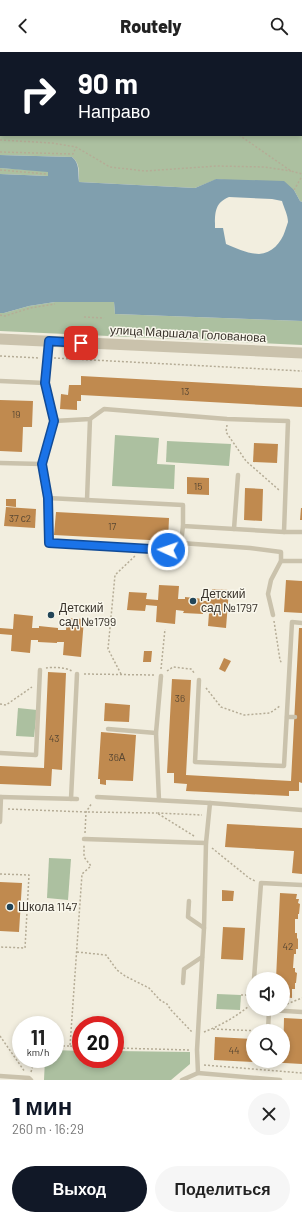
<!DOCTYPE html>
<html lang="ru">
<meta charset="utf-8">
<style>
body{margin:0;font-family:Barlow,sans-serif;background:#f6f6f6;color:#222;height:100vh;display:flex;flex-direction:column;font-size:15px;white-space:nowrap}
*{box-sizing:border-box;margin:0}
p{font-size:13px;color:#767676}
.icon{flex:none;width:22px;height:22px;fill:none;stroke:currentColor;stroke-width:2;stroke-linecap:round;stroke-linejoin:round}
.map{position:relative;height:1028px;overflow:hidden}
.details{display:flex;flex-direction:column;background:#fff;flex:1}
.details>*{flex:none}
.top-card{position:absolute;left:0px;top:0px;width:302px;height:84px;box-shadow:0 2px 6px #0003;background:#111827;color:#fff;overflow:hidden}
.controls{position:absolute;left:246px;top:920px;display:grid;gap:8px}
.controls a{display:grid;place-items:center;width:44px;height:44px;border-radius:50%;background:#fff;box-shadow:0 2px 6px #0003;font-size:20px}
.speed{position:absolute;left:12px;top:964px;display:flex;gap:8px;font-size:20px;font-weight:700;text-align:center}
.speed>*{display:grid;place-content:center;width:52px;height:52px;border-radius:50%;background:#fff;box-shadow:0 2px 6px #0003;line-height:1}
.speed small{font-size:10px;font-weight:400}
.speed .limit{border:6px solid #d22;background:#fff;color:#111}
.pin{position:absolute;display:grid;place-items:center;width:34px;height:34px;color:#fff;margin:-17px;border-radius:8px;box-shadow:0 2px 6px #0006}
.me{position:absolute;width:44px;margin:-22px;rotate:273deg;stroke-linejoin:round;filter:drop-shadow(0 0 3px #0008)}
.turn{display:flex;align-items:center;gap:14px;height:84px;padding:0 12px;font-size:18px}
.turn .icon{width:52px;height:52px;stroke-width:2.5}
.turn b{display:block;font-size:28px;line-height:34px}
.round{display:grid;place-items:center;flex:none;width:42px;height:42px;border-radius:21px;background:#f6f6f6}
.summary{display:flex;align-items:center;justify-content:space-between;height:68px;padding:0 12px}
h1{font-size:24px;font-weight:800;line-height:30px;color:#111827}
.cta{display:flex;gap:8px;margin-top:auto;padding:8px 12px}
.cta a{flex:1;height:46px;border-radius:24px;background:#111827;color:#fff;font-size:16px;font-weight:800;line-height:46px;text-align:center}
.cta a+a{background:#f6f6f6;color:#222}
header{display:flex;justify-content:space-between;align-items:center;height:52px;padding:0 12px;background:#fff;font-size:18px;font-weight:800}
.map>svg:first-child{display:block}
</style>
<header><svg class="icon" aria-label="back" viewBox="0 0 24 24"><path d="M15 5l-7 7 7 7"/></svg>Routely<svg class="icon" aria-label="search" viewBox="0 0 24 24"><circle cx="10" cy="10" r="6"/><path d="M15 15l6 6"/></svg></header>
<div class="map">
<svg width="302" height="1028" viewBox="0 0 302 1028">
<rect width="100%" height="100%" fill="#f2eedf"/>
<!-- green -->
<g fill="#acc0a0">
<path d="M0 68H1V83H301V80H302V150L300 149 294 138 217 127 195 136 79 130C79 121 80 111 72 105L0 103Z"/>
<path d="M0 116 48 119V124L0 122Z"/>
<path d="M55 250H114L115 262 302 269V293L0 279V261H4L29 254Z"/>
<path d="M115 383 159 386 157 412 175 413 174 437 112 434Z"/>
<path d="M167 389 231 392 229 414 166 410Z"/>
<path d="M18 656 37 658 34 685 16 684Z"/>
<path d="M49 806 71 807 68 848 47 846Z"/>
<path d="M217 942 241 943 240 958 216 957Z"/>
<path d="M55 998 81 999V1007H115V999L190 1000V1012L171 1028H44L45 1007H55Z"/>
</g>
<!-- water -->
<path fill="#809fae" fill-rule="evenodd" d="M0 103 72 105C80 111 78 121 79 130L195 136 216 127 284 129 294 138 300 149 302 150V269L115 262 114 250H55L29 254 4 261H0V122L48 124V120L0 116ZM229 145 272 147 282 149C284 156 288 163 288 170 287 173 286 176 285 179 281 191 272 201 259 202 248 202 236 196 226 192L223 176H215C215 162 214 151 229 145Z"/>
<!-- building -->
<g fill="#c08a4f">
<path d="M81 324 302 336V355L81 343V349H77V358L60 357 61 342 68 343 69 333H81Z"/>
<path d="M0 348 33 349 32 375H23L22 400 0 399Z"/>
<path d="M254 391 278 392 277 411 253 410Z"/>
<path d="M187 425 209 426V443L187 442Z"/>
<path d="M245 436 263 437 262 469 244 468Z"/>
<path d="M6 447H16V455L6 454Z"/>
<path d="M6 455 36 457 35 476 4 474Z"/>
<path d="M301 456H302V468H300Z"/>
<path d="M56 460 169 466 168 489 54 483Z"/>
<path d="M286 528 302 529V561L284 560Z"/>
<path d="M159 533 179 534 178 547H185V545L204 547 203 549H211L212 537 229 538 226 576 208 574 209 561H203V562L183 561 184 559 176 558 175 572 156 570 157 554 146 553 145 559 127 558 129 540 147 541 146 547 158 548Z"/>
<path d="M14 562 33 564 32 576H39V574L58 576V578H66L67 566 84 567 81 605 63 603 64 590H57V591L38 590V588H31L30 601 11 599 12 583 0 582V576L13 577Z"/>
<path d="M299 576H302V731L299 730V739H289V744L186 739 187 732 174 731V721H167L172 627 191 628 186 723 291 729Z"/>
<path d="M144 599H152L151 610H143Z"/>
<path d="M224 606 231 609 225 620 219 617Z"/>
<path d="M48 620 66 621 62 718 52 717 51 734 0 732V714L44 716Z"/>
<path d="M105 651 130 653 129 670 104 669Z"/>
<path d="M101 680 136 683 133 729 106 728V733L100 732V727H98Z"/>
<path d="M227 772 302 776V822L292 821 294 799 225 795Z"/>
<path d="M0 830 22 831 19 880 0 879Z"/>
<path d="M222 838 234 839 233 849H222Z"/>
<path d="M280 841 297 842 296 847H299L298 851 300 852 299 862H298V867H295V881H297V886L298 887V897H296V902H294L293 916H295V920L297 921 296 931H295V937H292V946L283 945V927H276Z"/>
<path d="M223 875 245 876 243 908 221 907Z"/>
<path d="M284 966 302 967V1012L267 1010V1009H283Z"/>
<path d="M215 985 253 987V1010L214 1008Z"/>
</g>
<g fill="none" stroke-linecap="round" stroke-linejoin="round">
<!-- path -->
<g stroke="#b5ac96" stroke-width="1.5" stroke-dasharray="2 2" stroke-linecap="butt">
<path d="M119 0V1"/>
<path d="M0 30H1"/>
<path d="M301 51H302"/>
<path d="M239 83 291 119 302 122"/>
<path d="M0 88 52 91 76 95 110 115 145 119 217 114 264 115 291 119"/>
<path d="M0 100 73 102 76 95"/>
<path d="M0 118 46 122"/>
<path d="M294 138 302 124"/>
<path d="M0 263 5 264 30 256 55 252"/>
<path d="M84 265 104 266"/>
<path d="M0 304 40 306"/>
<path d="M54 306 302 319"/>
<path d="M227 373 226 380 246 409 279 438"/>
<path d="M274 569 280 608 282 612"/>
<path d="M46 616C53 615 65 615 72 619"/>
<path d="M161 617 165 577"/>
<path d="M167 619 173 615 191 617 195 622"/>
<path d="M84 622 154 623"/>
<path d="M121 622 108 597 115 523 136 503"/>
<path d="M206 636 221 655 244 663 270 661 280 654"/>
<path d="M0 652 6 653 32 635"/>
<path d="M8 757 86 760 157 761"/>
<path d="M85 781 86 760 92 751"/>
<path d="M194 784 157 761 202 763"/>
<path d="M212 796 249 826 255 829"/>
<path d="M0 822 29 823 25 896 0 895"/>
<path d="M77 900 106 903 117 918 125 924 149 936 160 948 167 952 171 958 192 980"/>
<path d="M241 943H247"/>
<path d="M287 952 302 946"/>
<path d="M213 977 261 979"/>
<path d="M204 980C219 974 236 965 249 954"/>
<path d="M0 984 25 1020"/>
<path d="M55 994H70L82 822 91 814 84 805V793"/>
<path d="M70 994 81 995"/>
<path d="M115 996 191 998"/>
<path d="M204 1013 302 1021"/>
<path d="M31 1020 35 1007"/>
</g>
<!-- service -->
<g stroke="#cac2ac" stroke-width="4.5">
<path d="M102 1V0"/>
<path d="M49 289 45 331 54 369 42 412 48 446 183 453V474L284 480"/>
<path d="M0 329 45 331"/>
<path d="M54 369 90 367 104 357 227 367 288 369 284 480H302"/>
<path d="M0 411 42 412"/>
<path d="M48 446 49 491 180 499 183 474"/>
<path d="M87 448 90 367"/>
<path d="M234 477 238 423"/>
<path d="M181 491 250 496 281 500V509L271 528 268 542 273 563"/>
<path d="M281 509H302"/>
<path d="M199 628 195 710 284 714 292 570 302 571"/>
<path d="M287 665H295"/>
<path d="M108 677 156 681"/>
<path d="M0 701 36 703 40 618"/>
<path d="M0 745 77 747"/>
<path d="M97 745 210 751 302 758"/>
<path d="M71 747 77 622"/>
<path d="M159 748 156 681 161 624"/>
<path d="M210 751 206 791 204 876 197 998 198 1021 280 1028"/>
<path d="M0 770 1 745"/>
<path d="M84 787 206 791"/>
<path d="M189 849 188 865 204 876"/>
<path d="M254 927 261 831 302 833"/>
<path d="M183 931 184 917 202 905"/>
<path d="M253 950V946"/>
<path d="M268 979 269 958 302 960"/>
<path d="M0 1024 29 1026 31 1028"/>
<path d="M182 1028 198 1021"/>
</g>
<!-- tertiary -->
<g stroke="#cac2ac" stroke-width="11">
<path d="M0 49H1"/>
<path d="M301 69H302"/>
<path d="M0 287 302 301"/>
</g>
</g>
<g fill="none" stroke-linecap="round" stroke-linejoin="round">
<!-- route casing -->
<g stroke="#114b97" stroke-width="10">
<path id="route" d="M81 291 49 289 45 331 54 369 42 412 48 446 49 491 168 498"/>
</g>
<!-- route -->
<use href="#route" stroke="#1a73e8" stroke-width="7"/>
</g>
<!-- markers -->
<g fill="#224558" stroke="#f9f7ec" stroke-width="1.5">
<circle cx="193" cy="549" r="4"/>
<circle cx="51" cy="563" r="4"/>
<circle cx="10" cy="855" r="4"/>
</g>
<g text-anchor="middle" stroke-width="3" stroke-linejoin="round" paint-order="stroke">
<!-- number labels -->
<g font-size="10" fill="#5a4833">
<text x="185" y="343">13</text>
<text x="16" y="366">19</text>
<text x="198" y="438">15</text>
<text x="20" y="470">37 с2</text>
<text x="112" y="478">17</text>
<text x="180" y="650">36</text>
<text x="54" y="690">43</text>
<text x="117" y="709">36А</text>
<text x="288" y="898">42</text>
<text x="234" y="1002">44</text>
</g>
<!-- street labels -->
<g font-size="12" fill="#38322a" stroke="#f9f7ec">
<text transform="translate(188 282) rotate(3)" y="4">улица Маршала Голованова</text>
</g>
<!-- poi labels -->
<g font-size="12" fill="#38322a" stroke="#f9f7ec" text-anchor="start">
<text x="201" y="546">Детский<tspan x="201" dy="14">сад №1797</tspan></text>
<text x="59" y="560">Детский<tspan x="59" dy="14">сад №1799</tspan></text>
<text x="18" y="859">Школа 1147</text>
</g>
</g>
</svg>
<div class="controls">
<a><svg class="icon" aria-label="sound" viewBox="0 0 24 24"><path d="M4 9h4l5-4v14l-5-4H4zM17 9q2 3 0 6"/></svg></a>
<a><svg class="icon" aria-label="search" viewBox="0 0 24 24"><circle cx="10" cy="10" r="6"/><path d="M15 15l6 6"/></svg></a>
</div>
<div class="speed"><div>11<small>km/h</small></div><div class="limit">20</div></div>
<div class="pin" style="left:81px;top:291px;background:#d93025"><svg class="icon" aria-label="arrive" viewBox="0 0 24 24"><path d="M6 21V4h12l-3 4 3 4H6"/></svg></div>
<svg class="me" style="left:168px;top:498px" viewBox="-20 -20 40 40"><circle r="17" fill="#1a73e8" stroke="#fff" stroke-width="3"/><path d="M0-11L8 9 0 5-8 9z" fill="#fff"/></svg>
<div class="top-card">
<div class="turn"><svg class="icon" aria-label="right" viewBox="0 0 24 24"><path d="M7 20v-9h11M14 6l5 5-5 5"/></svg><div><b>90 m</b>Направо</div></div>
</div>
</div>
<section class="details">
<div class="summary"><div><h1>1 мин</h1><p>260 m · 16:29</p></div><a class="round"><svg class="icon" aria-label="close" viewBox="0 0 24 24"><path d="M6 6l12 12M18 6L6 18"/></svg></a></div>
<div class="cta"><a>Выход</a><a>Поделиться</a></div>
</section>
